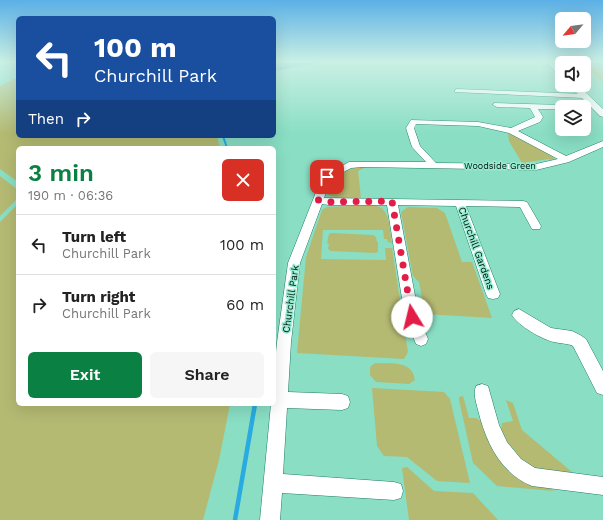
<!DOCTYPE html>
<meta charset="utf-8">
<style>
body{margin:0;font-family:"Work Sans",sans-serif;background:#f6f6f6;color:#222;height:100vh;display:flex;flex-direction:column;font-size:15px;white-space:nowrap}
*{box-sizing:border-box;margin:0}
p{font-size:13px;color:#767676}
.icon{flex:none;width:22px;height:22px;fill:none;stroke:currentColor;stroke-width:2;stroke-linecap:round;stroke-linejoin:round}
.map{position:relative;flex:1;overflow:hidden}
.details{position:absolute;left:16px;top:146px;width:260px;height:260px;display:flex;flex-direction:column;background:#fff;border-radius:6px;box-shadow:0 4px 16px #0002}
.details>*{flex:none}
.hud{position:absolute;left:16px;top:16px;width:260px;height:122px;border-radius:6px;box-shadow:0 4px 16px #0002;background:#1a4fa0;color:#fff;overflow:hidden}
.needle{width:26px;rotate:241deg}
.tools{position:absolute;left:555px;top:12px;display:grid;gap:8px}
.tools a{display:grid;place-items:center;width:36px;height:36px;border-radius:6px;background:#fff;box-shadow:0 4px 16px #0002;font-size:20px}
.pin{position:absolute;display:grid;place-items:center;width:34px;height:34px;color:#fff;margin:-17px;border-radius:8px;box-shadow:0 2px 6px #0006}
.me{position:absolute;width:44px;margin:-22px;rotate:351deg;stroke-linejoin:round;filter:drop-shadow(0 0 3px #0008)}
.turn{display:flex;align-items:center;gap:14px;height:84px;padding:0 12px;font-size:18px}
.turn .icon{width:52px;height:52px;stroke-width:2.5}
.turn b{display:block;font-size:28px;line-height:34px}
.then{display:flex;align-items:center;height:38px;padding:0 12px;background:#0003;gap:8px;font-size:15px}
.round{display:grid;place-items:center;flex:none;width:42px;height:42px;border-radius:6px;background:#f6f6f6}
.overview{display:flex;align-items:center;justify-content:space-between;height:68px;padding:0 12px}
h1{font-size:24px;font-weight:600;line-height:30px;color:#0b8043}
.cta{display:flex;gap:8px;margin-top:auto;padding:8px 12px}
.cta a{flex:1;height:46px;border-radius:6px;background:#0b8043;color:#fff;font-size:16px;font-weight:600;line-height:46px;text-align:center}
.cta a+a{background:#f6f6f6;color:#222}
ul{padding:0;list-style:none}
li{display:flex;align-items:center;gap:12px;height:60px;padding:0 12px;border-top:1px solid #e0e0e0}
li div{flex:1}
li b{display:block;font-size:15px}
li em{font-style:normal}
.map>svg:first-child{display:block}
</style>
<div class="map">
<svg width="603" height="520" viewBox="0 0 603 520">
<rect width="100%" height="100%" fill="#89dec4"/>
<!-- green -->
<g fill="#b4ba72">
<path d="M580 61 603 63V82L584 66V63Z"/>
<path d="M18 77V136H217L220 148H18V182L0 169V86Z"/>
<path d="M508 134 513 135 553 156 554 159 551 160 548 159 522 163 509 141Z"/>
<path d="M363 167H366L358 171 361 198 339 199 328 195 327 192C331 175 347 168 363 167Z"/>
<path d="M0 176 18 190V198L0 216Z"/>
<path d="M18 204V404H230L219 460 203 520H0V222Z"/>
<path d="M374 205C391 208 389 228 392 243L388 242 387 239H384L383 230H323L321 259 386 260 385 248H392L408 352 404 359 297 353 306 257 322 210 327 207Z"/>
<path d="M408 207 437 208 445 213 462 262H472L492 318 425 314 419 282 413 276 401 212Z"/>
<path d="M331 233 373 235 376 237 377 242H378V252L375 253 331 251 328 249 329 244 327 243 329 234Z"/>
<path d="M375 363C392 364 412 360 415 380L409 384 376 382 370 375V367Z"/>
<path d="M372 388 444 392 450 399 470 483 437 481 407 457 384 456 377 446Z"/>
<path d="M463 396 469 418H476L484 423 493 446 554 491 497 486 473 463 459 400V397Z"/>
<path d="M506 400 513 403 522 430 572 472 574 477 540 472 523 462 509 448 501 434 502 423 513 421Z"/>
<path d="M407 467 434 491 473 493 498 520H409L402 468Z"/>
</g>
<!-- water -->
<path fill="#29abe2" d="M274 61H331L274 71Z"/>
<g fill="none" stroke-linecap="round" stroke-linejoin="round">
<!-- stream-far2 -->
<g stroke="#29abe2" stroke-width="1.5">
<path d="M564 61 582 63"/>
<path d="M584 63 603 65"/>
</g>
<!-- stream-far1 -->
<path stroke="#29abe2" stroke-width="2" d="M223 136 227 148"/>
<!-- stream -->
<path stroke="#29abe2" stroke-width="4.5" d="M235 520 255 404"/>
<!-- minor casing -->
<g stroke="#237e68" stroke-width="1">
<g id="minor">
<path d="M457 89 584 94 588 96 584 98 455 92V90Z"/>
<path d="M494 103 561 105 562 107 558 109H538L543 117 540 122 518 131 566 156 603 141V147L569 162 536 170 362 167 351 168 331 179 324 198 523 201 527 202 541 226 540 229H532L520 207 466 206 500 294 498 298 493 299 488 298 486 294 456 206 398 205 419 317 428 339 426 344 421 346 416 344 405 317 387 205H329L322 204 300 263 291 342 288 392 342 394 348 396 350 402 348 408 342 410 287 408 283 474 394 482 401 484 403 491 401 498 394 500 282 493 280 520H260L271 404H274V372L277 342 288 263 322 177 349 162H426L412 147 406 128 411 120 478 122 511 128 535 117 530 108 497 107 493 105ZM416 124 478 126 509 133 558 159 536 164 436 163 420 146 414 128Z"/>
<path d="M519 309 551 328 572 331 580 335 586 339 603 371V395L597 393 573 346C568 343 561 344 554 342 543 340 517 325 512 315L514 311Z"/>
<path d="M482 384 488 386 499 425 507 442 521 459 535 468 603 477V495L532 486C500 473 486 442 478 410 476 402 473 394 476 386Z"/>
</g>
</g>
<!-- major casing -->
<g stroke="#237e68" stroke-width="1">
<g id="major">
<path d="M546 61H555L562 69V76H559Z"/>
<path d="M569 85H578L603 109V117L600 116Z"/>
</g>
</g>
<!-- minor -->
<use href="#minor" fill="#fff" fill-rule="evenodd"/>
<!-- major -->
<use href="#major" fill="#fff" fill-rule="evenodd"/>
</g>
<!-- sky -->
<linearGradient id="sky" x2="0" y2="1"><stop stop-color="#5bb0e6"/><stop offset="0.46" stop-color="#caf0e4"/><stop offset="1" stop-color="#caf0e4" stop-opacity="0"/></linearGradient>
<rect width="603" height="134" fill="url(#sky)"/>
<g fill="none" stroke-linecap="round" stroke-linejoin="round">
<!-- route -->
<path stroke="#e11d48" stroke-width="7" stroke-dasharray="0 12.6" d="M327 177 318 200 330 202 392 201 412 317"/>
</g>
<g text-anchor="middle" stroke-width="3" stroke-linejoin="round" paint-order="stroke">
<!-- far-street labels -->
<g font-size="9" fill="#00120b" stroke="#96ebd1">
<text x="500" y="169">Woodside Green</text>
</g>
<!-- street labels -->
<g font-size="10" fill="#00120b" stroke="#96ebd1">
<text transform="translate(477 248) rotate(70)" y="4">Churchill Gardens</text>
<text transform="translate(290 299) rotate(-82)" y="4">Churchill Park</text>
</g>
</g>
</svg>
<div class="tools">
<a><svg class="needle" viewBox="-14 -14 28 28"><path d="M0-13l5 13h-10z" fill="#e53935"/><path d="M0 13l5-13h-10z" fill="#767676"/></svg></a>
<a><svg class="icon" aria-label="sound" viewBox="0 0 24 24"><path d="M4 9h4l5-4v14l-5-4H4zM17 9q2 3 0 6"/></svg></a>
<a><svg class="icon" aria-label="layers" viewBox="0 0 24 24"><path d="M12 4l9 5-9 5-9-5zM3 14l9 5 9-5"/></svg></a>
</div>
<div class="pin" style="left:327px;top:177px;background:#d93025"><svg class="icon" aria-label="arrive" viewBox="0 0 24 24"><path d="M6 21V4h12l-3 4 3 4H6"/></svg></div>
<svg class="me" style="left:412px;top:317px" viewBox="-20 -20 40 40"><circle r="19" fill="#fff"/><path d="M0-13L10 11 0 6-10 11z" fill="#e11d48"/></svg>
<div class="hud">
<div class="turn"><svg class="icon" aria-label="left" viewBox="0 0 24 24"><path d="M17 20v-9H6M10 6l-5 5 5 5"/></svg><div><b>100 m</b>Churchill Park</div></div>
<div class="then">Then<svg class="icon" aria-label="right" viewBox="0 0 24 24"><path d="M7 20v-9h11M14 6l5 5-5 5"/></svg></div>
</div>
<section class="details">
<div class="overview"><div><h1>3 min</h1><p>190 m · 06:36</p></div><a class="round" style="background:#d93025;color:#fff"><svg class="icon" aria-label="close" viewBox="0 0 24 24"><path d="M6 6l12 12M18 6L6 18"/></svg></a></div>
<ul>
<li><svg class="icon" aria-label="left" viewBox="0 0 24 24"><path d="M17 20v-9H6M10 6l-5 5 5 5"/></svg><div><b>Turn left</b><p>Churchill Park</p></div><em>100 m</em></li>
<li><svg class="icon" aria-label="right" viewBox="0 0 24 24"><path d="M7 20v-9h11M14 6l5 5-5 5"/></svg><div><b>Turn right</b><p>Churchill Park</p></div><em>60 m</em></li>
</ul>
<div class="cta"><a>Exit</a><a>Share</a></div>
</section>
</div>
